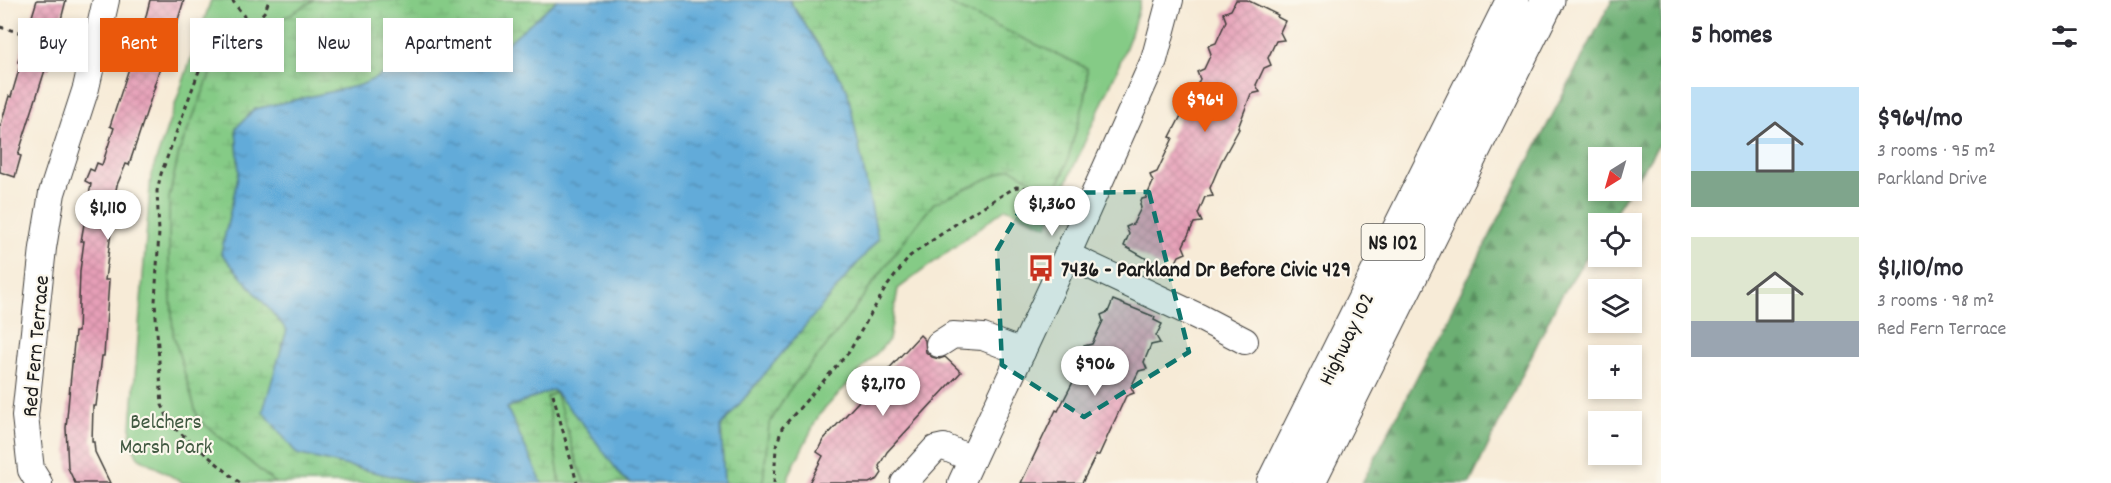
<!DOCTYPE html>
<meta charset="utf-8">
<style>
body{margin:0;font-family:Dekko,sans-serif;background:#f7f7f7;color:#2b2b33;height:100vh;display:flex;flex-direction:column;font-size:22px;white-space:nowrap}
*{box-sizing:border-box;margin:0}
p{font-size:20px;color:#7c7c81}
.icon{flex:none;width:33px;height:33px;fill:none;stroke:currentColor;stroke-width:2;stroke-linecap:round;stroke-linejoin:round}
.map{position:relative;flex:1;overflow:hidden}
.drawer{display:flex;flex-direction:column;background:#fff;width:450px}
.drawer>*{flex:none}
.hud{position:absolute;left:18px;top:18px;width:570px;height:54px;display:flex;gap:12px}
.needle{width:39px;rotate:217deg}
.buttons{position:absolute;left:1588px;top:147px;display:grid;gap:12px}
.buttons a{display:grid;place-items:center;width:54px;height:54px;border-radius:0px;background:#fff;box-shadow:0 3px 9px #0003;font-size:30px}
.price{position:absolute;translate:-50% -51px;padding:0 14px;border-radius:21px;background:#fff;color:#222;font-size:20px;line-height:39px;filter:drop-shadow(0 2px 3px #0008)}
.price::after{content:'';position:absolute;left:50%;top:36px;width:18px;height:14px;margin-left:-9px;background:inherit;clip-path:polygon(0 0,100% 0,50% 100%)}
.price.selected{background:#ea580c;color:#fff}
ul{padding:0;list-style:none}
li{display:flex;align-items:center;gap:18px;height:150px;padding:0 30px}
li span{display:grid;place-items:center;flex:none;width:168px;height:120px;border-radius:0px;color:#555}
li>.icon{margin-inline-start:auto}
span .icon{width:72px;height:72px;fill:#fffc;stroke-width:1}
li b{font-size:26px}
h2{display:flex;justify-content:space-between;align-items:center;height:72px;padding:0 30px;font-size:26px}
.tag{padding:0 21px;border-radius:0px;background:#fff;box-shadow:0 3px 9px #0003;font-size:21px;line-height:54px}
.tag.selected{background:#ea580c;color:#fff}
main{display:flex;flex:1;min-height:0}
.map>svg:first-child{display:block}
.forest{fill:url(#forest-firs);stroke:#446648;stroke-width:1.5}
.wetland{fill:url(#wetland-marsh);stroke:#507451;stroke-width:1.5}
.park{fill:#85cb86;stroke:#507451;stroke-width:1.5}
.water{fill:url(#water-ripples);stroke:#3f647a;stroke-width:1.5}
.building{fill:url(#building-cross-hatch)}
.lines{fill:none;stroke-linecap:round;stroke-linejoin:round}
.minor-casing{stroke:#3d3b38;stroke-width:28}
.highway-casing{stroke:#3d3b38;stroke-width:35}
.path{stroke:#3d3b38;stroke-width:3;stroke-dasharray:4.5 4.5;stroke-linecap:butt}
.minor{stroke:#fff;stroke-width:26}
.highway{stroke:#fff;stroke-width:33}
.marked{fill:#0f766e;fill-opacity:0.2;stroke:#0f766e;stroke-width:4.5;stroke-dasharray:12 8;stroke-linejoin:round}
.labels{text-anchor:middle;stroke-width:4.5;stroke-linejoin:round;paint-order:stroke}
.shield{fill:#fbf7ec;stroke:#5f5e5a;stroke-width:1.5}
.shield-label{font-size:21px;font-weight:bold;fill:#1c1c1c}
.poi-label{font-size:22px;font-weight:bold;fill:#1c1c1c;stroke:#fbf7ec;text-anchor:start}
.street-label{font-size:22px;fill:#1c1c1c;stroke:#fbf7ec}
.park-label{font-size:22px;fill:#415941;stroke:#fbf7ec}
</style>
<main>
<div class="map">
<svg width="1661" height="483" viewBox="0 0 1661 483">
<defs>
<pattern id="forest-firs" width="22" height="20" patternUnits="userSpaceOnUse" patternTransform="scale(1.5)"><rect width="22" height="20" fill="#6caf73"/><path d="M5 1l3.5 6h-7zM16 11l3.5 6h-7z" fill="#588e5e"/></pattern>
<pattern id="wetland-marsh" width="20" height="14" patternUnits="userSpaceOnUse" patternTransform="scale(1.5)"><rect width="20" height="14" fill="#85cb86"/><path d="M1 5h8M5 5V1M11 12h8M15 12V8" fill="none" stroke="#72ae73"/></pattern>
<pattern id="water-ripples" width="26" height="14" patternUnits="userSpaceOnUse" patternTransform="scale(1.5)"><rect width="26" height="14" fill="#62abd9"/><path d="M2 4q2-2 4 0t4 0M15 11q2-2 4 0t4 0" fill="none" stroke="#508aaf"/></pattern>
<pattern id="building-cross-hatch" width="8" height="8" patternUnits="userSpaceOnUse" patternTransform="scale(1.5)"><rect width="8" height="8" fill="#e69fb7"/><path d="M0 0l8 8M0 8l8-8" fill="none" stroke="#c5889d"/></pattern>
</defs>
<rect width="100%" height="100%" fill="#fbf7ec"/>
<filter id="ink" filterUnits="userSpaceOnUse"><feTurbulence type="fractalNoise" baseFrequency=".0167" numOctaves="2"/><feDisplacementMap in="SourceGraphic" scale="12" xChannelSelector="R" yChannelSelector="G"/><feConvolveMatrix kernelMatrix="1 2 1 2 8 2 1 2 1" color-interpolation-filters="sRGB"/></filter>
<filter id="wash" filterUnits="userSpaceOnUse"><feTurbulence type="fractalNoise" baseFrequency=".008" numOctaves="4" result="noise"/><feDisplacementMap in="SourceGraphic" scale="24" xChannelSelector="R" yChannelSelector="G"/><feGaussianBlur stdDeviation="1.35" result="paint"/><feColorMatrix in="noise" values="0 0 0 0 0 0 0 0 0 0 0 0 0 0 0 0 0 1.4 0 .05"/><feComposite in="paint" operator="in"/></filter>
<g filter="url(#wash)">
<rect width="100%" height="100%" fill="#f7ebd7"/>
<path class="forest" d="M1612,0H1661V141L1632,186V158H1599V190L1629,191L1608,223L1599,224V238L1558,301L1470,483H1362Z"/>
<g class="wetland">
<path d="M314,0H557L504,46L418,58L361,85L255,109L236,128L239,172L221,253L287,330L263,411L297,454L421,483H275L198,419L173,334L169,261V198L179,152L217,57Z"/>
<path d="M789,0H945L949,4L1087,68C1088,111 1072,156 1053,194L934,203L907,237L836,334L788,392L769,425L763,483H724L721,426L878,239L847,89Z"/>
<path d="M553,390L584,425L622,477L631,483H585C571,454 568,421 554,393L547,397L560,483H542L507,408Z"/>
</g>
<g class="park">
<path d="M211,0H314L217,57L179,152L169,198V261L173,334L198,419L275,483H183L138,457L130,440L151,175Z"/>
<path d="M945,0H1141L1130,37L1117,70L1047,226L1006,208L898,289L889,340L819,415L789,475L788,483H763L769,425L788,392L836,334L907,237L934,203L1011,168L1053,194L1064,173L1085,99L1087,87V68L949,4Z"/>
<path d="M555,393C568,422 571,454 585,483H560L547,397Z"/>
</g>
<path class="water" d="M557,0H789L847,89L878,239L721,426L724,483H631L622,477L584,425L553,390L507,408L542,483H421L297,454L263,411L287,330L221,253L239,172L236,128L255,109L361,85L418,58L504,46Z"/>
<g id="blocks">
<g class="building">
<path d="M37,0H66L48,71L45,70L18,155L21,156L15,177L0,172V128L9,96L11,97L21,63L18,62Z"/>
<path d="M150,0H184L177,23L168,20L157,56L163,58L154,86H155L129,165L126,164L117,185L109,223L112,224L105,280H109L104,356H102L96,406H93L92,442H94L95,452L110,483H75L68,468L66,428L75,332H78L80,271L84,241H81L91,184L85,181L90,169L94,171L97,163L102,165L114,128L110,126L139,38L137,37L141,23L144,24Z"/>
<path d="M1236,0H1247L1278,15L1277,17L1285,21L1280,32L1284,40L1276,41L1268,58L1271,65L1264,68L1256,85L1260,92L1251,94L1238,128L1239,129L1221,162L1210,188L1213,196L1205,197L1198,214L1202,222L1194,223L1183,246L1186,253L1179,256L1173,268L1165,264L1163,268L1124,246L1129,234L1126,227L1133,224L1141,208L1140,204L1142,199L1146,198L1153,182L1150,175L1157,172L1173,138L1170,137L1200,79L1197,72L1204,69L1211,54L1208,46L1216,43L1226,21L1223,13L1231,10Z"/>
<path d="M1113,300L1155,317L1154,320L1162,324L1156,336L1160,343L1151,345L1144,362L1147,369L1139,371L1131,387L1134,393L1126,396L1099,455H1096L1082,483H1021L1056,410L1058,411L1075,378L1071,370L1080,368L1087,353L1084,346L1092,344L1103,321L1101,315L1108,312Z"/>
<path d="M920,335L925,340L926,352L932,357L939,359L945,357L961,372L887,452L879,466L882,473L878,479L869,483H809L823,456L817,452L823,440Z"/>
</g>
</g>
</g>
<g filter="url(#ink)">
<use href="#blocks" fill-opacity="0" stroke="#3d3b38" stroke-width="1.5"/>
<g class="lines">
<defs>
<g id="minor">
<path d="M1067,255L1199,317L1245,341"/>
<path d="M939,344L953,335L983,337L1022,352"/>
<path d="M39,483L31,470L25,416L43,248L52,193L86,88L106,0"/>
<path d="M904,483L935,449L944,447L972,459"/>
<path d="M961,483L1067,255L1154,60L1170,0"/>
</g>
<g id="highway">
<path d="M1273,483L1513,0"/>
<path d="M1308,483L1548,0"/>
</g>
</defs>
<use href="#minor" class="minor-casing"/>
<use href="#highway" class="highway-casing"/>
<g class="path">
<path d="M232,0L246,19L255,23"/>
<path d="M0,27L73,47"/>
<path d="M553,394L577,483"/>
<path d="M240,483L171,425L162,405L155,302L159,232L157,191L161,174L200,68L214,49L255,23L265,11L269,0"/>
<path d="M774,483L776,447L782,428L849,352L885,289L910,256L967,216L1016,187L1029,188L1061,201"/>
</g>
<use href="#minor" class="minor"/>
<use href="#highway" class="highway"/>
</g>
</g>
<path class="marked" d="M1149,192L1189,352L1084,417L1002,365L997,250L1030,193Z"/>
<defs>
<symbol id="bus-bare" viewBox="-9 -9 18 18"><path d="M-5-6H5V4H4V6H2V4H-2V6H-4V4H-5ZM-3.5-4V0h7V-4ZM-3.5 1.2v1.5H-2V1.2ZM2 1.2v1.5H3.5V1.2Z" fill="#c8321e" stroke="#fbf7ec" stroke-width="2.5" paint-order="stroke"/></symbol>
</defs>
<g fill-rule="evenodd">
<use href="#bus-bare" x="1022" y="249" width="38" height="38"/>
</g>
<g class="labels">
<rect class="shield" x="1361.5" y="224" width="63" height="36" rx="4.5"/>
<g class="shield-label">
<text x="1393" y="249">NS 102</text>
</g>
<g class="poi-label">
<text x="1061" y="276">7436 - Parkland Dr Before Civic 429</text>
</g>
<g class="street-label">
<text transform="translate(1345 338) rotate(-64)" y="8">Highway 102</text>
<text transform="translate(34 346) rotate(-85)" y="8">Red Fern Terrace</text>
</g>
<g class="park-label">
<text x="166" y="428">Belchers<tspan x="166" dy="25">Marsh Park</tspan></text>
</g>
</g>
</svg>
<div class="buttons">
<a><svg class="needle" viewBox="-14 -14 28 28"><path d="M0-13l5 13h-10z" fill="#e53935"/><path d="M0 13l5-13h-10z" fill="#7c7c81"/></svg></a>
<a><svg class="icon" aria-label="locate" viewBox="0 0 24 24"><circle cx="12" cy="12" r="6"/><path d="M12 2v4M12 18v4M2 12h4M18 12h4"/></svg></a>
<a><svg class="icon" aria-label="layers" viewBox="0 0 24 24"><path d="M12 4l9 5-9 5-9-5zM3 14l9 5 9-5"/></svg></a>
<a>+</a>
<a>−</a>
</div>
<b class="price selected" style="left:1205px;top:133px">$964</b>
<b class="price" style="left:1052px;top:237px">$1,360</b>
<b class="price" style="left:108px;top:241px">$1,110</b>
<b class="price" style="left:1095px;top:397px">$906</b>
<b class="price" style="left:883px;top:417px">$2,170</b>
<div class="hud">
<a class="tag">Buy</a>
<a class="tag selected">Rent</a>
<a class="tag">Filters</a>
<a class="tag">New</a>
<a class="tag">Apartment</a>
</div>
</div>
<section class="drawer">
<h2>5 homes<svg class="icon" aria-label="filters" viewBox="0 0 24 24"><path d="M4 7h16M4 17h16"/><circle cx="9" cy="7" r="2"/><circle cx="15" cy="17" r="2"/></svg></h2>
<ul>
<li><span style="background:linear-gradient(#bfe0f5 70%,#7fa58c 0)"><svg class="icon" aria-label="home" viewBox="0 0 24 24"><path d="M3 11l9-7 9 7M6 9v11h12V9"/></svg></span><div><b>$964/mo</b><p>3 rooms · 95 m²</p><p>Parkland Drive</p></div></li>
<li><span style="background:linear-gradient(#dfe7d0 70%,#9aa5b1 0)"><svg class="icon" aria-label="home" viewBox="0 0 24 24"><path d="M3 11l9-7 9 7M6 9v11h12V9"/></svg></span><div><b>$1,110/mo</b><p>3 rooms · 98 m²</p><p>Red Fern Terrace</p></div></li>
</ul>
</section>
</main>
